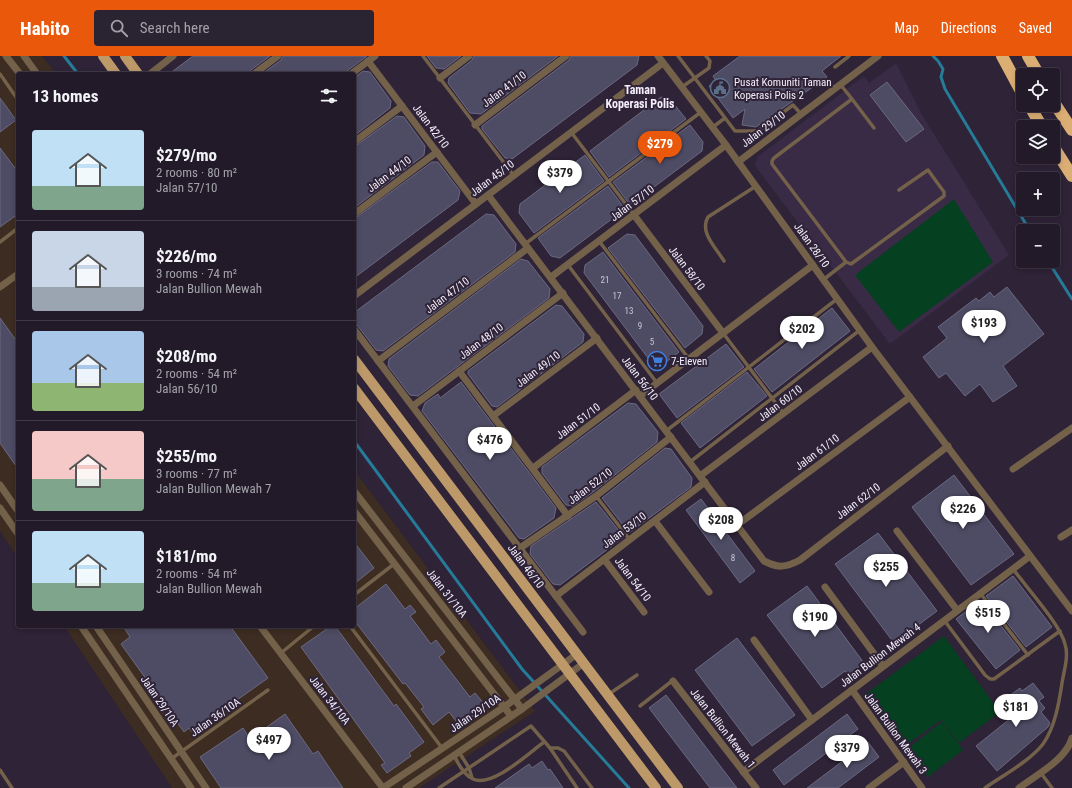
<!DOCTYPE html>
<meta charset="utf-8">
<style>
body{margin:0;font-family:"Roboto Condensed",sans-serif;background:#2a2331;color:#f1f3f6;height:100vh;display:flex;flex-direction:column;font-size:15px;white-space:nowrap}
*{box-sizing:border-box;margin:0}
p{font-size:13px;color:#a2a1a8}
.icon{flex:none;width:22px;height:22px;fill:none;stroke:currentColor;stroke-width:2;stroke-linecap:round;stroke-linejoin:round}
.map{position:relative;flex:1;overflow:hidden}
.drawer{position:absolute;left:16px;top:16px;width:340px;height:556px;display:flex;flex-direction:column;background:#221a29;border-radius:4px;box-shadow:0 2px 6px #0003,0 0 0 1px #3f3846}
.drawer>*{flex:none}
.controls{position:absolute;left:1016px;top:12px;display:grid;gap:8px}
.controls a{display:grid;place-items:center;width:44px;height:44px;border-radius:4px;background:#221a29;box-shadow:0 2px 6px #0003,0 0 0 1px #3f3846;font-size:20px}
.price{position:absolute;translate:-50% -34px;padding:0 9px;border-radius:14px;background:#fff;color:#222;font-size:13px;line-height:26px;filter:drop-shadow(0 1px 2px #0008)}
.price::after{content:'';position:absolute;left:50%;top:24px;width:12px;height:9px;margin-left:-6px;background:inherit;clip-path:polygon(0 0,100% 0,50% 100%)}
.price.active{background:#ea580c;color:#fff}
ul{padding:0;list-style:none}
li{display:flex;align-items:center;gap:12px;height:100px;padding:0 16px}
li+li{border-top:1px solid #3f3846}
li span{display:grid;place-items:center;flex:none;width:112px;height:80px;border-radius:4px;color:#555}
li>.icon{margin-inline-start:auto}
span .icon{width:48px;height:48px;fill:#fffc;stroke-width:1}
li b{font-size:17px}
h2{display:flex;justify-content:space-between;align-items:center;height:48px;padding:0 16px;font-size:17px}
header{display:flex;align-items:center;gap:24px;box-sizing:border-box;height:56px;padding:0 20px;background:#ea580c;color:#fff}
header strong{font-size:19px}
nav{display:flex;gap:22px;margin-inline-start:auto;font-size:14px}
.search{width:280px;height:36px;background:#2a2331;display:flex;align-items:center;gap:10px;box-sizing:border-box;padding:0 14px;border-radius:4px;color:#a2a1a8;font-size:15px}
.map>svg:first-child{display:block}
.built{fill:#392a45}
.industrial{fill:#3c2c22}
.green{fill:#054020}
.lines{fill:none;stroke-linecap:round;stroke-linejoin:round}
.stream{stroke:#267b99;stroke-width:3}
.building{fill:#4e4c64;stroke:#6b6982}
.service{stroke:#73614a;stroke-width:3.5}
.minor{stroke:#73614a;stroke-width:7}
.primary{stroke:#bd9969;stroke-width:10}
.motorway{stroke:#dbae74;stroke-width:12}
.labels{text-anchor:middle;stroke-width:4;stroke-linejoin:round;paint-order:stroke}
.number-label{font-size:9px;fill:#cbc6d6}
.poi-label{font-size:11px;fill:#f5eefc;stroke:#2e2337;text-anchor:start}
.street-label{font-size:11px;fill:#f5eefc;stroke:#2e2337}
.neighbourhood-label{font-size:12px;font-weight:bold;fill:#f5eefc;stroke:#2e2337}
</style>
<header>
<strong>Habito</strong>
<div class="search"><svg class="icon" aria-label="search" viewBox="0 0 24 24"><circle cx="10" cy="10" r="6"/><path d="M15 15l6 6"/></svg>Search here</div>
<nav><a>Map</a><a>Directions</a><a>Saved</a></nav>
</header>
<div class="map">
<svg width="1072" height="732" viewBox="0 0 1072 732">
<rect width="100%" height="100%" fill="#2e2337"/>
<path class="built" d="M896,7L921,57L1009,199L890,288L755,110L757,101L864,20L869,27Z"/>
<g class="industrial">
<path d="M0,0H42L56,18H18V502L0,475Z"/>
<path d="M354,414L535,655L419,732H172L64,570H354Z"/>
</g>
<g class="green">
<path d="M954,143L993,206L899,276L855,219Z"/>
<path d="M944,580L1000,656L959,687L941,664L905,690L866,638Z"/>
<path d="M942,666L963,694L928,721L907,693Z"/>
</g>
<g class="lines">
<g class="stream">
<path d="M64,0L78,18"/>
<path d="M933,0L938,5L943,13L941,21L945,33L1030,175"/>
<path d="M1048,205L1072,243"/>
<path d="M354,385L522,613L629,732"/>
</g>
</g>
<g class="building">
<path d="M193,0H270L251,14L249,18H169Z"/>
<path d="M283,0H367L343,18H262L281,4Z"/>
<path d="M427,0H461L444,13L436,12Z"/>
<path d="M474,0H558L481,58L470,57L448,27L449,22L472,4Z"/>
<path d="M571,0H639L637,9L512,103L505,102L482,73V70L569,4Z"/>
<path d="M740,0H841L822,15L827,21L756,71L742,69L745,53L733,62L709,30L716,25L713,20Z"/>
<path d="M363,15L370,16L391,45L390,52L354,80V22Z"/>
<path d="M887,26L924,73L906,86L870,39Z"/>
<path d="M661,41L670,43L686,63L609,121L590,95Z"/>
<path d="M0,42L16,64L0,76Z"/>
<path d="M397,60L404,61L425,90L424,99L354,152V91Z"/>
<path d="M690,69L703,86L702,95L630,149L613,126Z"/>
<path d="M0,92L18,116V158L0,171Z"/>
<path d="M585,99L604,125L534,177L519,157L520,148Z"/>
<path d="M432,106H438L460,135L458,144L354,222V163Z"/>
<path d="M608,130L625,153L560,202L551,200L538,182Z"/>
<path d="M486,158L494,159L516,188L515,196L383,295L376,294L354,265L355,256Z"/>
<path d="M627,178L635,179L703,270L702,278L685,292L608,192Z"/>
<path d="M603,196L679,296L661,310H654L584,217L585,209Z"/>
<path d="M521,203L528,205L550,233L549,242L418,340L410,339L388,310L389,303Z"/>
<path d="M1007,231L1044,278L1003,310L1017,330L993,346L980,328L965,340L946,317L939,322L923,301L947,282L938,271L976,242L979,245L990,236L994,241Z"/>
<path d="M556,249L562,250L584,278L583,286L497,351L492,350L468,318V315Z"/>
<path d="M832,252L850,275L772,336L754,313Z"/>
<path d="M0,262L18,287V413L0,387Z"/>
<path d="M726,288L744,311L677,362L659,338Z"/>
<path d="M747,316L767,340L700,392L681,367Z"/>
<path d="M461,326L556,452L554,462L524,483L519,482L422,355L425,347L438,338L440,342Z"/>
<path d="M628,347L636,348L658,376L657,386L593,436L573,450L566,449L542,417V411Z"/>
<path d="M665,392L671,393L692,422L691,431L629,477L602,442Z"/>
<path d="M954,419L1014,498L971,529L912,451Z"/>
<path d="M701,443L755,515L740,527L686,454Z"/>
<path d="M596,446L624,481L560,529L553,528L530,498L531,490Z"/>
<path d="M878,477L937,555L894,587L835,508Z"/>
<path d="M354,486L374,512L354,528Z"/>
<path d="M1013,520L1052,571L1026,591L986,540Z"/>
<path d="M386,528L405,553L410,549L416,556L410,560L431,588L436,584L445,596L439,601L470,641L475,637L486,650L460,670L449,656L433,669L421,653L424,651L405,627L403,628L354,564V553Z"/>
<path d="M807,530L864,607L848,619L845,615L822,632L767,559Z"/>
<path d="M981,544L1020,594L996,613L956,563Z"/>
<path d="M123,570H230L268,622L192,676L189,672L184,676L121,588L130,581Z"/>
<path d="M331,570H335L394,650L396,648L424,686L409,697L411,700L387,717L381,709L385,707L301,591Z"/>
<path d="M737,582L795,659L752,690L695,614Z"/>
<path d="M1033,627L1044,641L1039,645L1045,652L1041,656L1050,667L1048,671L997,715L976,690L1016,658L1005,643L1020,632L1022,635Z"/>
<path d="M666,639L737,732H710L649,652Z"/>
<path d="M285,658L313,698L318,695L343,732H221L200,701L243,672L250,683Z"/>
<path d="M847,658L858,673L784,729L773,714Z"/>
<path d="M868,686L879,701L838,732H807Z"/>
<path d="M542,705L548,714L550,713L563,732H495L529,708L532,712Z"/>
</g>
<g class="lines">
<g class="service">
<path d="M423,0L514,120"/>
<path d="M678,0L735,75H758L793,49L801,58"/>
<path d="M835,11L849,0"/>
<path d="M0,18L18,44"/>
<path d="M682,31L709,12L710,5L706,0"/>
<path d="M852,43L874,72"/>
<path d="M713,71L725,62"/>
<path d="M571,76L634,159"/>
<path d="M599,185L689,303"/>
<path d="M0,186L18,172"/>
<path d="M525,188L701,56"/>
<path d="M724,205C716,192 699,176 708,161L756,130"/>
<path d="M846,206L851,208L944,140V136L928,114L899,134"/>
<path d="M568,209L657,327"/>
<path d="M823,224L846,206L772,108V105L774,102L852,43L840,28"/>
<path d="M723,277L784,358"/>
<path d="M666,375L837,243"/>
<path d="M690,406L860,274"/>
<path d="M596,440L630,484"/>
<path d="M980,537L1028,599"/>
<path d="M354,539L394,508"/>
<path d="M944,564L985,619L990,623H994L1060,575"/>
<path d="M350,570L442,692"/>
<path d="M281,597L314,570"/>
<path d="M609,638L637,619"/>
<path d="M640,650L672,625"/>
<path d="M550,692H558L564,695L592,732"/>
<path d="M459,696L469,712L472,722"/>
<path d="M454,699C458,708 464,719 473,723C492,732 529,697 544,686"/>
<path d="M171,703L268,634"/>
<path d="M0,714L12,732"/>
<path d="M1041,717L1052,732"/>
<path d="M439,732L531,670L550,692L577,732"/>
<path d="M985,732C1002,720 1030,705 1043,688C1055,671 1059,647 1062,627C1064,614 1069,600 1065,588C1060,568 1026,531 1013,513"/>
</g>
<g class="minor">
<path d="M6,0L20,18"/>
<path d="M24,0L37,18"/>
<path d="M658,0L726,89L872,291L1072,555"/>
<path d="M368,5L476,148"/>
<path d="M150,18L173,0"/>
<path d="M254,18L278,0"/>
<path d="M351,18L375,0"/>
<path d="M440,22L469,0"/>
<path d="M475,69L566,0"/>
<path d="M354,86L402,50"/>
<path d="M738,106L878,0"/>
<path d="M488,139L764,505C778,512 785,512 800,504L948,390"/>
<path d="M354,158L437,96"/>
<path d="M634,159L723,277"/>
<path d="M551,221L726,89"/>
<path d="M0,231L18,218"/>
<path d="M354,240L663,7"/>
<path d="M354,273L583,576"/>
<path d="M378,305L528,192"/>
<path d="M459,315L568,460"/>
<path d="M640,340L813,209"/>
<path d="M413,350L563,237"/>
<path d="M493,360L597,282"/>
<path d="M533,412L636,334"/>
<path d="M1013,413L1072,372"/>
<path d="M700,420L872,291"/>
<path d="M0,429L18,455"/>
<path d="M354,435L522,653"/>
<path d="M0,452L18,478"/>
<path d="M354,455L511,660"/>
<path d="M655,465L709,536"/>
<path d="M737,469L910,341"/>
<path d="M897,475L957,554"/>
<path d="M1061,481L1072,474"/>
<path d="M520,492L596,440L671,381"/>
<path d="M604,503L644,556"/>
<path d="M825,531L883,610"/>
<path d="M556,540L705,426"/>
<path d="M81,570L191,732"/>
<path d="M96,570L206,732"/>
<path d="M260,570L383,732"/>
<path d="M754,584L812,664"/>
<path d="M673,625L756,732"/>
<path d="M852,634L922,732"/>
<path d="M743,716L1030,500"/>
<path d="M383,732L504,651L577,598"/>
<path d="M406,732L522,653L584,607"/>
<path d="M869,732L904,706"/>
<path d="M1019,732C1036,719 1066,704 1072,682"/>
</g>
<g class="primary">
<path d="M103,0L116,18"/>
<path d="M125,0L138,18"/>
<path d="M354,303L678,732"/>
<path d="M354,332L656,732"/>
</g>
<g class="motorway">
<path d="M1002,0L1023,39"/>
<path d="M1028,0L1039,19"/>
<path d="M1053,45L1072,74"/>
<path d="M1029,49L1042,71"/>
<path d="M1053,90L1072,120"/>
</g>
</g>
<defs>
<symbol id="civic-ring" viewBox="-11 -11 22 22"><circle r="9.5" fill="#2e2337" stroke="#5c6f8a" stroke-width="1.5"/><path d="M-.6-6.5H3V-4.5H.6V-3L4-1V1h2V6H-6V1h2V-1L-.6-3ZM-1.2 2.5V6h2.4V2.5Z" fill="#5c6f8a"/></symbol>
<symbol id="supermarket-ring" viewBox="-11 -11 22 22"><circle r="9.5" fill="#2e2337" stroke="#3f7fe0" stroke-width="1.5"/><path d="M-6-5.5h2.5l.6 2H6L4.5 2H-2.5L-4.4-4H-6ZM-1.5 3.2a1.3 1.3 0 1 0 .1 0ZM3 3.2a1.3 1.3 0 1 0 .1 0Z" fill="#3f7fe0"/></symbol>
</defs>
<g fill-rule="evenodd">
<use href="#civic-ring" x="709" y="21" width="22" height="22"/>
<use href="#supermarket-ring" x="646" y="294" width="22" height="22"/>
</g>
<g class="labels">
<g class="number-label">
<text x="605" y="227">21</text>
<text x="617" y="243">17</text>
<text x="629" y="258">13</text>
<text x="640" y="273">9</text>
<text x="652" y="289">5</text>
<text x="733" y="505">8</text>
</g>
<g class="poi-label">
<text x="734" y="30">Pusat Komuniti Taman<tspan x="734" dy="13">Koperasi Polis 2</tspan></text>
<text x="671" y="309">7-Eleven</text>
</g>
<g class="street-label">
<text transform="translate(504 33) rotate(-37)" y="4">Jalan 41/10</text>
<text transform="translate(431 70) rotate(53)" y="4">Jalan 42/10</text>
<text transform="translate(763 73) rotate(-37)" y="4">Jalan 29/10</text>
<text transform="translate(389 118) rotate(-37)" y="4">Jalan 44/10</text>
<text transform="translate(492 122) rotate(-37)" y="4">Jalan 45/10</text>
<text transform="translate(632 147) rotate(-37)" y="4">Jalan 57/10</text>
<text transform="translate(812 189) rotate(54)" y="4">Jalan 28/10</text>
<text transform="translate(687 212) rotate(53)" y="4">Jalan 58/10</text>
<text transform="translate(447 239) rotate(-37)" y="4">Jalan 47/10</text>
<text transform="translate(481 285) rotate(-37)" y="4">Jalan 48/10</text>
<text transform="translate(538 313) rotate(-37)" y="4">Jalan 49/10</text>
<text transform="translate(640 322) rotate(53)" y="4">Jalan 56/10</text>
<text transform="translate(780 347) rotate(-37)" y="4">Jalan 60/10</text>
<text transform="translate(578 365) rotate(-37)" y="4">Jalan 51/10</text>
<text transform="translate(817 396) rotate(-37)" y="4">Jalan 61/10</text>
<text transform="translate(590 430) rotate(-37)" y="4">Jalan 52/10</text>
<text transform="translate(858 445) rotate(-37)" y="4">Jalan 62/10</text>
<text transform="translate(624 474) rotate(-37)" y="4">Jalan 53/10</text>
<text transform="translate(526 510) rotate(53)" y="4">Jalan 46/10</text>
<text transform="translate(633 523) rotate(53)" y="4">Jalan 54/10</text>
<text transform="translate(447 537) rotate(52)" y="4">Jalan 31/10A</text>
<text transform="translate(880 599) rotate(-37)" y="4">Jalan Bullion Mewah 4</text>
<text transform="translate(330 644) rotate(52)" y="4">Jalan 34/10A</text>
<text transform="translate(160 645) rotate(56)" y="4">Jalan 29/10A</text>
<text transform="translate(475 657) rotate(-34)" y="4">Jalan 29/10A</text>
<text transform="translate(215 661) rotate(-35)" y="4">Jalan 36/10A</text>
<text transform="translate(723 672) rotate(52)" y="4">Jalan Bullion Mewah 1</text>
<text transform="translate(896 677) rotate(54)" y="4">Jalan Bullion Mewah 3</text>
</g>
<g class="neighbourhood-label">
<text x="640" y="38">Taman<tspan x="640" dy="14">Koperasi Polis</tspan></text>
</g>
</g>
</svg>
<div class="controls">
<a><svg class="icon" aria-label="locate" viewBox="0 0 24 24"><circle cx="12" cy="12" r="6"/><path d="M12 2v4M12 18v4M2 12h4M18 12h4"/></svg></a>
<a><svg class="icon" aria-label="layers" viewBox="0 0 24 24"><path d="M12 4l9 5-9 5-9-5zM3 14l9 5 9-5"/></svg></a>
<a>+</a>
<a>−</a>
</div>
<b class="price active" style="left:660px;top:109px">$279</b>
<b class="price" style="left:560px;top:138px">$379</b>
<b class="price" style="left:984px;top:288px">$193</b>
<b class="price" style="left:802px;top:294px">$202</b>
<b class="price" style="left:490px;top:405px">$476</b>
<b class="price" style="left:963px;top:474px">$226</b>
<b class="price" style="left:721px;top:485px">$208</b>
<b class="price" style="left:886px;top:532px">$255</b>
<b class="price" style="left:988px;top:578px">$515</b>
<b class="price" style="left:815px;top:582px">$190</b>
<b class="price" style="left:1016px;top:672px">$181</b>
<b class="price" style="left:269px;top:705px">$497</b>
<b class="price" style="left:847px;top:713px">$379</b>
<section class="drawer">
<h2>13 homes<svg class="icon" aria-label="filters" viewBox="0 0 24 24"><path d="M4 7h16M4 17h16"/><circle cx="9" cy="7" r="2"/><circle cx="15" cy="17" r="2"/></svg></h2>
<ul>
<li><span style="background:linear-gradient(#bfe0f5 70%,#7fa58c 0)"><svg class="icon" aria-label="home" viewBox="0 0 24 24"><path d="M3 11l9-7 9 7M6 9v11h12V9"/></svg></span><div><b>$279/mo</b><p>2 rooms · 80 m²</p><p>Jalan 57/10</p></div></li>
<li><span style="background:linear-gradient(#c9d6e8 70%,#9aa5b1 0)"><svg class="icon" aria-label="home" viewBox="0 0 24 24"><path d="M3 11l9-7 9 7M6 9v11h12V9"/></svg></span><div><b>$226/mo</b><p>3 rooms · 74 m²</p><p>Jalan Bullion Mewah</p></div></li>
<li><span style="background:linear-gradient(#a9c7e8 65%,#8fb573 0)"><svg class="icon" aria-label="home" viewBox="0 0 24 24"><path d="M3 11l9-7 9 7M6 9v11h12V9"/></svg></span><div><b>$208/mo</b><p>2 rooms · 54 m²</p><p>Jalan 56/10</p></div></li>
<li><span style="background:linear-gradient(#f6c9c9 60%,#7fa58c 0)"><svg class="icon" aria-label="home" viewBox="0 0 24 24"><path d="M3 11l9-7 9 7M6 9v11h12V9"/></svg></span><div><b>$255/mo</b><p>3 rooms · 77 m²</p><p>Jalan Bullion Mewah 7</p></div></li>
<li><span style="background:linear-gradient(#bfe0f5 65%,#7fa58c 0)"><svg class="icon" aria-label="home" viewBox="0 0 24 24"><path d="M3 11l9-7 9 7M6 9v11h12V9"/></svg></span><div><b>$181/mo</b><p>2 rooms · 54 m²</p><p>Jalan Bullion Mewah</p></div></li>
</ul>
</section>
</div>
